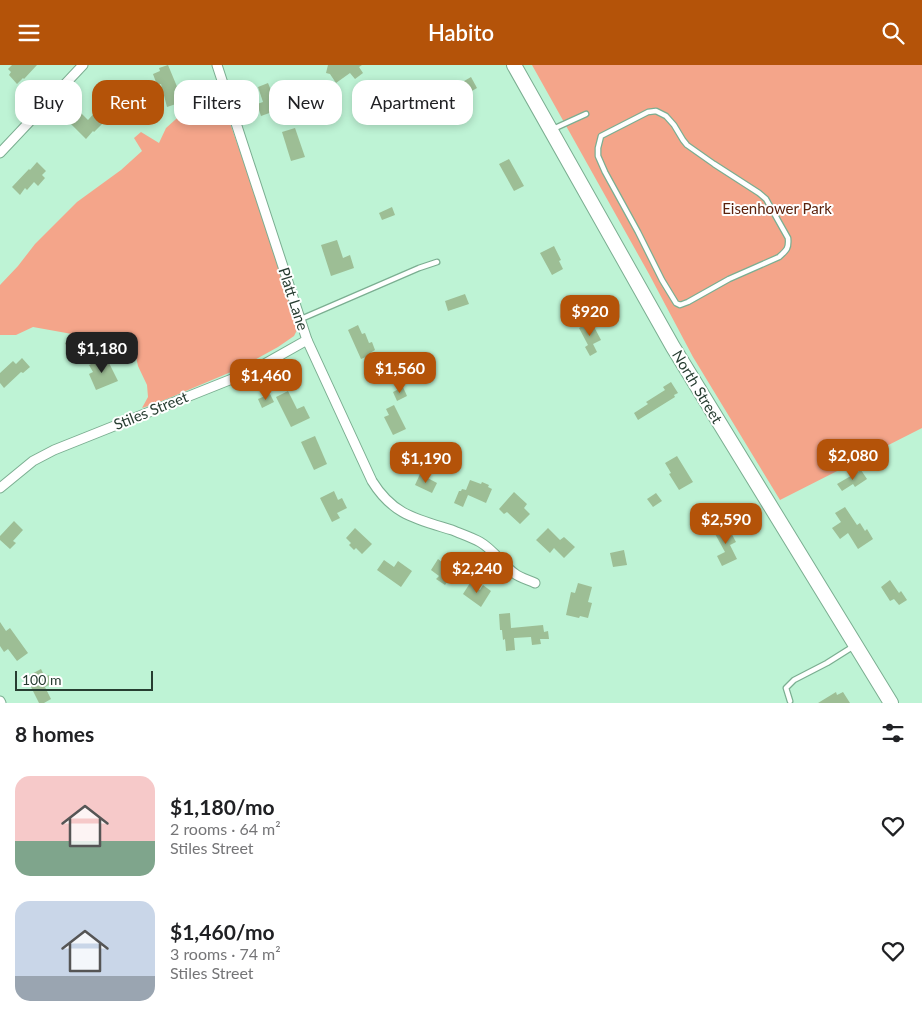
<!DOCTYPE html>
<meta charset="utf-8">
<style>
body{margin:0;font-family:Lato,sans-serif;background:#f2f2f2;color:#202124;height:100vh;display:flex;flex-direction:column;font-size:19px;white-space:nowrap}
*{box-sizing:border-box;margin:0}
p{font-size:16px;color:#757577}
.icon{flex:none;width:28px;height:28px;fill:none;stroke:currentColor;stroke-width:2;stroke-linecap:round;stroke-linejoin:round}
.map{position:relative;height:638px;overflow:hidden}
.sheet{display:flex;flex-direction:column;background:#fff;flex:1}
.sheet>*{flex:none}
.hud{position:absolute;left:15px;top:15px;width:500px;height:45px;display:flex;gap:10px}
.scale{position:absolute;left:15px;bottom:12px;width:138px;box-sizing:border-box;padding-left:5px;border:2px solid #273d31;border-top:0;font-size:14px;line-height:18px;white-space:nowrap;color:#273d31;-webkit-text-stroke:4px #fff;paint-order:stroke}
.price{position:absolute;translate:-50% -42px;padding:0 11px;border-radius:10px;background:#b45309;color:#fff;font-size:16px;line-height:32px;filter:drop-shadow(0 1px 2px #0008)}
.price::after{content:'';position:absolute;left:50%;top:30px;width:15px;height:11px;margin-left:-8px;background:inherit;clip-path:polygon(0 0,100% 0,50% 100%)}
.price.selected{background:#222;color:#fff}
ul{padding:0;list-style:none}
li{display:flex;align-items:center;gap:15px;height:125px;padding:0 15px}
li span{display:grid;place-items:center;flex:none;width:140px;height:100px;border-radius:15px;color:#555}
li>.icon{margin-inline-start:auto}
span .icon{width:60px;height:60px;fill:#fffc;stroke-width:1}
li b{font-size:21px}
h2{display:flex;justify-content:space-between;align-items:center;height:60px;padding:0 15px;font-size:21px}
.tag{padding:0 18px;border-radius:15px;background:#fff;box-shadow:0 2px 8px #0003;font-size:18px;line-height:45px}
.tag.selected{background:#b45309;color:#fff}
header{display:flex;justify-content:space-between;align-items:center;height:65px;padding:0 15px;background:#b45309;color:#fff;font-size:22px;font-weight:600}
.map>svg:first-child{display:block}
.green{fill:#f4a58a}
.building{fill:#9dbe95}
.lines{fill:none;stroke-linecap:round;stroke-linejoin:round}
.service-casing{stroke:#7bae91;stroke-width:7}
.minor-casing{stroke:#7bae91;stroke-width:11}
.secondary-casing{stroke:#7bae91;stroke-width:16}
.service{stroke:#fff;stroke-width:4.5}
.minor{stroke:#fff;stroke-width:9}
.secondary{stroke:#fff;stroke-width:14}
.labels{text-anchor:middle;stroke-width:4;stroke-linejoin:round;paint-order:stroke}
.park-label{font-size:15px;fill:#5c220c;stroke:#fff}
.street-label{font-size:15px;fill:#273d31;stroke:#fff}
</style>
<header><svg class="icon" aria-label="menu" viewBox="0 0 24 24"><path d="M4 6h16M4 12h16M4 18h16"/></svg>Habito<svg class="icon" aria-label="search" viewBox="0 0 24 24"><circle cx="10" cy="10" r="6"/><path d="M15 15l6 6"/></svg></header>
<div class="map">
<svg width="922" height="638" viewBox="0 0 922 638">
<rect width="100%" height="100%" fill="#bef3d5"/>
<g class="green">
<path d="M532,0H922V363L780,435L693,292L649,209Z"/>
<path d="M218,24L299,255L297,265L294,271L278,282L238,304L155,339L142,343L148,332L147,320L138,301L136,292L130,286L115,285L93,280L72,269L33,262L16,270H0V220L18,201L35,179L77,137L121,105L142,86L134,73L141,67L159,78L166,63L185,46L198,39Z"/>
</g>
<g class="building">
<path d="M12,0H37L24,14L23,13L17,19L9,10L11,7L8,4Z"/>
<path d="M168,0L178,24L174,26L179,38L167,42L161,19L157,20L153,9L160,6L159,3Z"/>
<path d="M328,0H362L359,2L363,8L355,14L350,8L336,18L330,9L326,8Z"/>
<path d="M471,12L477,23L465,30L459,19Z"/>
<path d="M268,18L274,33L270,34L275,46L261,51L257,39L263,37L258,22Z"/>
<path d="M97,45L107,54L94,67L93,66L86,74L71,59L81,48L88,55Z"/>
<path d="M295,63L305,92L291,96L282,67Z"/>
<path d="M509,94L524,121L514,126L499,99Z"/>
<path d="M37,97L46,106L42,110L45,113L38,121L34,117L27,125L25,123L20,130L12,122L29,104L30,105Z"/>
<path d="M392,142L395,150L382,155L379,148Z"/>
<path d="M337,175L343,193L350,190L354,203L331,211L321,180Z"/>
<path d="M554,181L561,195L559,196L563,204L552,210L540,188Z"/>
<path d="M465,229L469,239L448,246L445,236Z"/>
<path d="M591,256L601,275L593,279L597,287L590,291L585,282L588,280L579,263Z"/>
<path d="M358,260L362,269L365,268L369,278L372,277L375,285L370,288L371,290L361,294L348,265Z"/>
<path d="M72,275L76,285L70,288L65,278Z"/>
<path d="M106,292L118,316L96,325L89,309L93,307L89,300Z"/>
<path d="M22,293L30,302L23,308L21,307L4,323L0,318V308L13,296L16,299Z"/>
<path d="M671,317L678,328L674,330L675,332L638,355L634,348L648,339L646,337L665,325L663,322Z"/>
<path d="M403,322L407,331L397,336L393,327Z"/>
<path d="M288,326L297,344L304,341L310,353L291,362L276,332Z"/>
<path d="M270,329L274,337L262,343L258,334Z"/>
<path d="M394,340L406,364L393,370L384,352L389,350L386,344Z"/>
<path d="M315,371L327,399L314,405L301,377Z"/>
<path d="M677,391L693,417L679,425L669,409L671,408L665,398Z"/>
<path d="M861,405L867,414L855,422L853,419L842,426L837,419Z"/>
<path d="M420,409L437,418L432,428L415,420Z"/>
<path d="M470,415L481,419L482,417L489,420L488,422L492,424L486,438L468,430L463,442L454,438L459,426H461L462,424L466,425Z"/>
<path d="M334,426L338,435L342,433L347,443L337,448L340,453L332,457L320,433Z"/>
<path d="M514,427L527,439L524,443L530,449L520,459L507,447L504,449L499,444Z"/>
<path d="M656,428L662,436L653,442L647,434Z"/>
<path d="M845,442L857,460L860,458L865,466L867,464L873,474L858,484L848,468L840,474L832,463L841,457L835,448Z"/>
<path d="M14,456L23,465L13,476L16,478L10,484L0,475V471Z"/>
<path d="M727,460L736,477L730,480L737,494L722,501L717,491L725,487L714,467Z"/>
<path d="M355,463L372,479L362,489L356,483L354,485L349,480L351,478L346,473Z"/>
<path d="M548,463L560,475L564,472L575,482L564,493L554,483L550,488L536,475Z"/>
<path d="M624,485L627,500L613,502L610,488Z"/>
<path d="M438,494L450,503L453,500L459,505L454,511L452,510L445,520L436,514L439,511L431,505Z"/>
<path d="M384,495L394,502L398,496L412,506L401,522L377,505Z"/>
<path d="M890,515L899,528L901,526L907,535L899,540L894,534L890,536L881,522Z"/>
<path d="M470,518L480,525L483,520L491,526L481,542L463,529Z"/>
<path d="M578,518L592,522L588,537L592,538L588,553L580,551L579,553L566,550L571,527L575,528Z"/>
<path d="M510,548L511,563L543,560L544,567L548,566L549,574H540L541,579L532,580L531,572L514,573L515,585L506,586L505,574L503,575L502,565H500L499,549Z"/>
<path d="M0,557L6,566L10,563L28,588L17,596L8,584L4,587L0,581Z"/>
<path d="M41,604L45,612L49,610L53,618L45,622L51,634L44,638H39L26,612Z"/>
<path d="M836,627L837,630L843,627L850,638H818Z"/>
</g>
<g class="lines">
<defs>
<g id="service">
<path d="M656,46L666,51L674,60L683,75L687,80L714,99L759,128L766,134L788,173C789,183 787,185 779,192L729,214L688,237L680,240L676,238L662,215L638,167L605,107L598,91V83L601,71L648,47Z"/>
<path d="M553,64L586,49"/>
<path d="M301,254L419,203L437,197"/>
<path d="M790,636L786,623L794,615L827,598L854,581"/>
</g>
<g id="minor">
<path d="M217,0L307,275L372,416C393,450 416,454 452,465C461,469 471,472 480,477C494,485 502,499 514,508C520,513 529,515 535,518"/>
<path d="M0,88L83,0"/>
<path d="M0,423L33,396L54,385L252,306L307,275"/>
<path d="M0,636L1,638"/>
</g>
<path id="secondary" d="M514,0L673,282L891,638"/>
</defs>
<use href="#service" class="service-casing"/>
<use href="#minor" class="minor-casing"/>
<use href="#secondary" class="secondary-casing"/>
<use href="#service" class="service"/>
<use href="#minor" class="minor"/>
<use href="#secondary" class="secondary"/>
</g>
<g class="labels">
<g class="park-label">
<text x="777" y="149">Eisenhower Park</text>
</g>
<g class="street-label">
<text transform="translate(293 234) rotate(72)" y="5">Platt Lane</text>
<text transform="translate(697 322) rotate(59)" y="5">North Street</text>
<text transform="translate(151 346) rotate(-22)" y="5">Stiles Street</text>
</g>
</g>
</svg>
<div class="scale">100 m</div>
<b class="price" style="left:590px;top:272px">$920</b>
<b class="price selected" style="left:102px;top:309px">$1,180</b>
<b class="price" style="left:400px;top:329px">$1,560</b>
<b class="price" style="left:266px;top:336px">$1,460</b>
<b class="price" style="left:853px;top:416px">$2,080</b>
<b class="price" style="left:426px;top:419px">$1,190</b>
<b class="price" style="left:726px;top:480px">$2,590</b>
<b class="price" style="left:477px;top:529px">$2,240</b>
<div class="hud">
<a class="tag">Buy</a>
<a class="tag selected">Rent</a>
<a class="tag">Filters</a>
<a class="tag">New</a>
<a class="tag">Apartment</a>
</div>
</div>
<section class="sheet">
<h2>8 homes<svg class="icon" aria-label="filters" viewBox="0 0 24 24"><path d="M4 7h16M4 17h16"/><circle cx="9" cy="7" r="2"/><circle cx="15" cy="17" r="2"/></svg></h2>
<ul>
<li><span style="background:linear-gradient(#f6c9c9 65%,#7fa58c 0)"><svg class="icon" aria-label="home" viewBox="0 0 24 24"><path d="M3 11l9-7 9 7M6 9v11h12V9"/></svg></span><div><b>$1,180/mo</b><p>2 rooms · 64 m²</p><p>Stiles Street</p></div><svg class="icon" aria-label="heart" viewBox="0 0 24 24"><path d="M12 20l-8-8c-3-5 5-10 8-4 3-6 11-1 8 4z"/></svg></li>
<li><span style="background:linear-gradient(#c9d6e8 75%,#9aa5b1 0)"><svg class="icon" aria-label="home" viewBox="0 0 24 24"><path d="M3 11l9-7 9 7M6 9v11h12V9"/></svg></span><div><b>$1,460/mo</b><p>3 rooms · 74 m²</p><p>Stiles Street</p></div><svg class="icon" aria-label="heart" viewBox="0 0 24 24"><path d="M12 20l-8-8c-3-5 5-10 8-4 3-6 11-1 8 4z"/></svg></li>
</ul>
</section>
